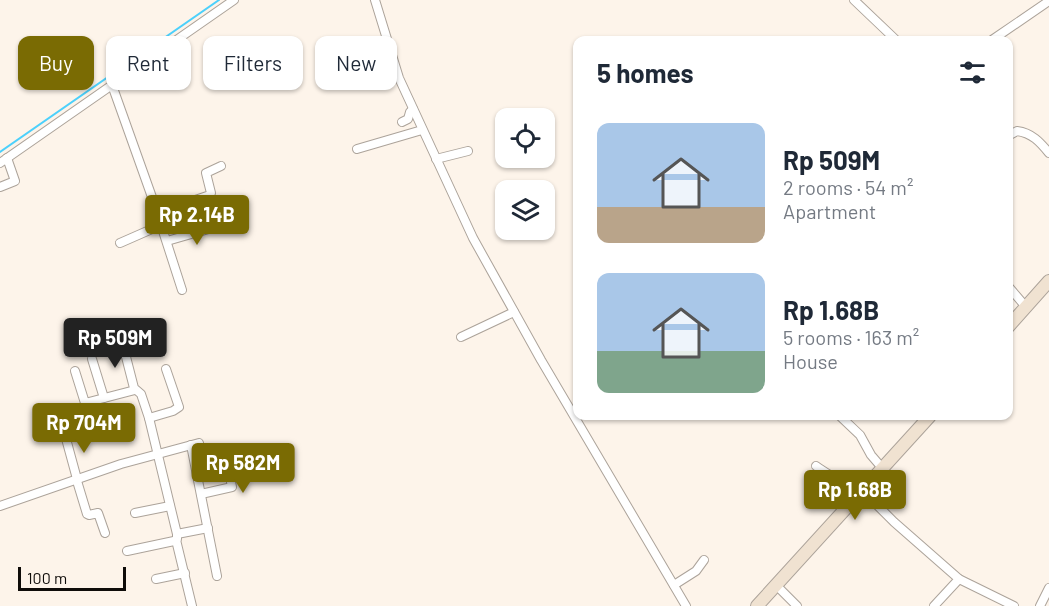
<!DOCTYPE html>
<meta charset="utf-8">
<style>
body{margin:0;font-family:Barlow,sans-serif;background:#f2f2f3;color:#1f2937;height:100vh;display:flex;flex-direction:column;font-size:22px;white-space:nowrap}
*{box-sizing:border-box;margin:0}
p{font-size:20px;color:#747a83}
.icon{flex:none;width:33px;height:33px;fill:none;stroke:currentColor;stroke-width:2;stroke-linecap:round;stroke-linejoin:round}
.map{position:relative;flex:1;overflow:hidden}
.side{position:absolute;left:573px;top:36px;width:440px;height:384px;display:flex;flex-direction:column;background:#fff;border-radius:12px;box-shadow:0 2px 4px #0004}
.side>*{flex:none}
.hud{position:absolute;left:18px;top:36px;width:465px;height:54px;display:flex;gap:12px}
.controls{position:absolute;left:495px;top:108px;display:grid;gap:12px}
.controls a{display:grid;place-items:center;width:60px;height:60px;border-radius:12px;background:#fff;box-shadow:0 2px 4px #0004;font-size:30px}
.scale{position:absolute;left:18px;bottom:15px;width:108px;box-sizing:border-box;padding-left:6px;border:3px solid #0f0c09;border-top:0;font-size:16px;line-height:21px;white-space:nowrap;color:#0f0c09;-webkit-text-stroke:4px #fdf4ea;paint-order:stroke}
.price{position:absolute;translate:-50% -51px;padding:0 14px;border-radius:6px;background:#7a6b03;color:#fff;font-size:20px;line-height:39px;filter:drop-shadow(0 2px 3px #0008)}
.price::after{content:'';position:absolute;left:50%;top:36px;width:18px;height:14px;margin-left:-9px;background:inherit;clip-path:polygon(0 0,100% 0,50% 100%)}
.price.current{background:#222;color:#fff}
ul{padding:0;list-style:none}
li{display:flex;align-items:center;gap:18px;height:150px;padding:0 24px}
li span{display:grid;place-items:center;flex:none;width:168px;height:120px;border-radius:12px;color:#555}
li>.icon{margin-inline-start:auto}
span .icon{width:72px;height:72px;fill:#fffc;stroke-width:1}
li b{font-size:26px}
h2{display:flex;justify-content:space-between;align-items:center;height:72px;padding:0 24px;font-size:26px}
.pill{padding:0 21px;border-radius:12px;background:#fff;box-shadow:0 2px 4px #0004;font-size:21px;line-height:54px}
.pill.current{background:#7a6b03;color:#fff}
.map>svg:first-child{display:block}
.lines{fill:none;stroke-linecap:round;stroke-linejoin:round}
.stream{stroke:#4cd0fb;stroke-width:2}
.minor-casing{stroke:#aca39a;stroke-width:10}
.secondary-casing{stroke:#aca39a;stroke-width:14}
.minor{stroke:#fff;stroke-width:8}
.secondary{stroke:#f0e2d1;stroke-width:12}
</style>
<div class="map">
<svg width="1049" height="606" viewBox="0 0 1049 606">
<rect width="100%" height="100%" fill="#fdf4ea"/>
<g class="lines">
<path class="stream" d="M0,152L219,0"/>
<defs>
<g id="minor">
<path d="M375,0L399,78L473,238L541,360L686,606"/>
<path d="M854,0L896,40"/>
<path d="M992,40L1049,1"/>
<path d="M112,85L153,200L182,290"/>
<path d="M402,122L408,119L410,112L413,109"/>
<path d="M1008,136L1017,131C1032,133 1040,142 1049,153"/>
<path d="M357,149L422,130"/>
<path d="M436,159L468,151"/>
<path d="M0,163L234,0"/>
<path d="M0,187L15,181L7,158"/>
<path d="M157,213L210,195L211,193L206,173L221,166"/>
<path d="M167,241L219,226"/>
<path d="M120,243L161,225"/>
<path d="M1008,286L1026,307"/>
<path d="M461,337L514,312"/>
<path d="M124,349L134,388L141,394L149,418L177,534V539L174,541L127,551"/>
<path d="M92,359L104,398"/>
<path d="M75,371L85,403L135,390"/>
<path d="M840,416L860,435L871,455L883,469"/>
<path d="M149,418L173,411L179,407L166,369"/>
<path d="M65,435L77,479"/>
<path d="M191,445L217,576"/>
<path d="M816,466C830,476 845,483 858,495"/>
<path d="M77,481L87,514L89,515L98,513L105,533"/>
<path d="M862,490L894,522L959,579L934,606"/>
<path d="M201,494L232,487L226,456"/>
<path d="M0,506L121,464L199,443"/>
<path d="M135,513L170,506"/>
<path d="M177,534L208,528"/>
<path d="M176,540L192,606"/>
<path d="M156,579L185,573"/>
<path d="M959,579L1014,606"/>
<path d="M674,585L696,571L704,560"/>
<path d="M776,585L797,606"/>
<path d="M1040,606L1049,588"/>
</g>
<g id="secondary">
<path d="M1008,327L1049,281"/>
<path d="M757,606L930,416"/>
</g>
</defs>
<use href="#minor" class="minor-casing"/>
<use href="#secondary" class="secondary-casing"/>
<use href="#minor" class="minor"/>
<use href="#secondary" class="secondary"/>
</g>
</svg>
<div class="controls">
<a><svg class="icon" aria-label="locate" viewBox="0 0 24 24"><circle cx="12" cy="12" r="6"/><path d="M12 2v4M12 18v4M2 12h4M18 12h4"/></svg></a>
<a><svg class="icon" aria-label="layers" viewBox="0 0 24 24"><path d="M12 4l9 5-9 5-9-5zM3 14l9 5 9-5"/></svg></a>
</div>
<div class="scale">100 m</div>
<b class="price" style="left:197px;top:246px">Rp 2.14B</b>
<b class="price current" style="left:115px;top:369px">Rp 509M</b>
<b class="price" style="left:84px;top:454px">Rp 704M</b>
<b class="price" style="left:243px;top:494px">Rp 582M</b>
<b class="price" style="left:855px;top:521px">Rp 1.68B</b>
<div class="hud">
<a class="pill current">Buy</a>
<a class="pill">Rent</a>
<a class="pill">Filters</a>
<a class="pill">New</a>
</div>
<section class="side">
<h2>5 homes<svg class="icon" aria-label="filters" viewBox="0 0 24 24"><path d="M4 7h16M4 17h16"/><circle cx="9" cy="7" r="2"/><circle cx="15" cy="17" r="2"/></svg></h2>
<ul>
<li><span style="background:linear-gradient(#a9c7e8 70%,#b9a48a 0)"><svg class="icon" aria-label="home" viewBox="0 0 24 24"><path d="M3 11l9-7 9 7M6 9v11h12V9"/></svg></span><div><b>Rp 509M</b><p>2 rooms · 54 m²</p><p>Apartment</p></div></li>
<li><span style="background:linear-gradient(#a9c7e8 65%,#7fa58c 0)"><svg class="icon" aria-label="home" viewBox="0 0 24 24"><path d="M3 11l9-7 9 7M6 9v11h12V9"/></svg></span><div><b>Rp 1.68B</b><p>5 rooms · 163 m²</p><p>House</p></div></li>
</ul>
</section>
</div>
